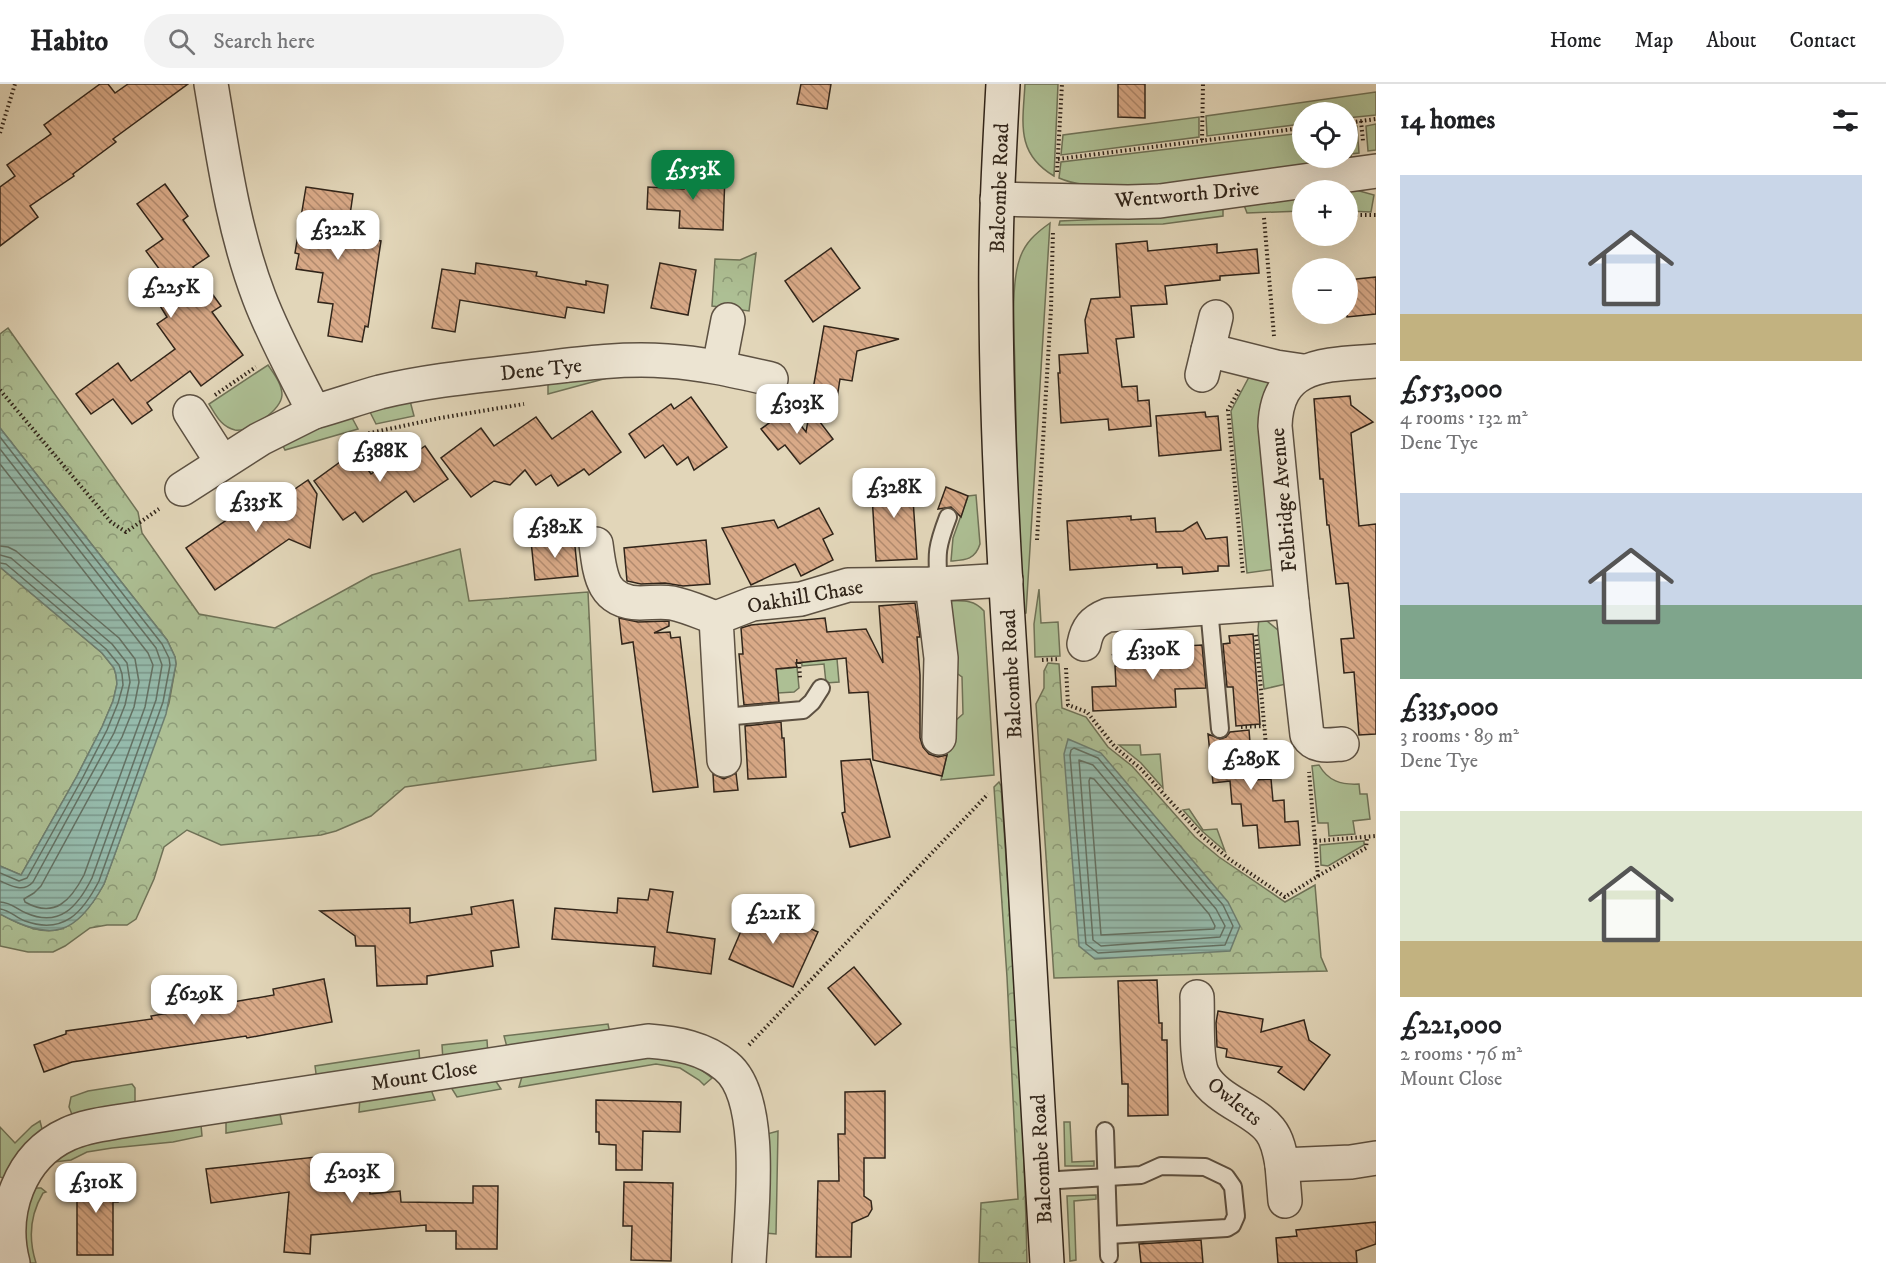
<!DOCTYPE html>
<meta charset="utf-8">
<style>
body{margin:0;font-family:"IM FELL DW Pica",serif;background:#f2f2f2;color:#202124;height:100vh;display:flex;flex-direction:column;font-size:22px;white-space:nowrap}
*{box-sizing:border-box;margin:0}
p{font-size:20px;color:#757577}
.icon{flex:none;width:33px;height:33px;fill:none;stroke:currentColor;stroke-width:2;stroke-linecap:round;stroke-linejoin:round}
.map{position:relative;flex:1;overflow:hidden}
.side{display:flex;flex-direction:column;background:#fff;width:510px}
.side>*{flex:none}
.buttons{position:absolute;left:1292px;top:18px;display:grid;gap:12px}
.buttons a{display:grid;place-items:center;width:66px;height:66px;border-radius:50%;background:#fff;box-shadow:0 6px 24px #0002;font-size:30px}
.price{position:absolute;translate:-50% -51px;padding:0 14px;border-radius:12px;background:#fff;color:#222;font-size:20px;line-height:39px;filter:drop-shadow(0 2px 3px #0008)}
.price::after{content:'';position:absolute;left:50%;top:36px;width:18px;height:14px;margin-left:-9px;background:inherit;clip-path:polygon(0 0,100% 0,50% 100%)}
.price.active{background:#0b8043;color:#fff}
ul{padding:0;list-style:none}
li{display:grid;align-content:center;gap:12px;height:318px;padding:0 24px}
li span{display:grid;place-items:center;height:186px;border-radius:0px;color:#555}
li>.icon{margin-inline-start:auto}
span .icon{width:108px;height:108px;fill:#fffc;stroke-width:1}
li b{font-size:26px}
h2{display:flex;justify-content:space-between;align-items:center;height:72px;padding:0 24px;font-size:26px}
header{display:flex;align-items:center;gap:36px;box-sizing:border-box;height:84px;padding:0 30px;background:#fff;border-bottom:2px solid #e0e0e0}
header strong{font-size:28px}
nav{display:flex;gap:33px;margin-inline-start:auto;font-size:21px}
.search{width:420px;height:54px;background:#f2f2f2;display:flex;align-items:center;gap:15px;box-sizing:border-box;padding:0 21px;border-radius:33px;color:#757577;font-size:22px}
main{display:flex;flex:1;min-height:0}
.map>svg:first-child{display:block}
.grass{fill:#adbf94;stroke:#6f7257;stroke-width:1.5}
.forest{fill:url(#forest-crowns);stroke:#6f7257;stroke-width:1.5}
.water{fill:url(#water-rules);stroke:#6d7e71;stroke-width:1.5}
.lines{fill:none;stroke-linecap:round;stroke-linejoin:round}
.shore{stroke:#637062;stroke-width:1.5}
.building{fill:url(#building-back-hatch);stroke:#31251a;stroke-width:1.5}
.service-casing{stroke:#5d5142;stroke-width:20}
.minor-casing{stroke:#5d5142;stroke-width:36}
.secondary-casing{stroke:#31251a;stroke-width:36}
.path{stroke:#31251a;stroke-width:4;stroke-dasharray:1.5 3;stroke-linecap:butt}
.service{stroke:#ece4d2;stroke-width:16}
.minor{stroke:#ece4d2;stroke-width:33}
.secondary{stroke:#ece4d2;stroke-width:33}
.labels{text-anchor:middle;stroke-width:6;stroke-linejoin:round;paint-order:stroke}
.street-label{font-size:21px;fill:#31251a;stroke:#ece4d2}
</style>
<header>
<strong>Habito</strong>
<div class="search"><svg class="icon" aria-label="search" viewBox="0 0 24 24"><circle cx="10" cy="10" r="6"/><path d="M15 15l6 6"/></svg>Search here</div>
<nav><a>Home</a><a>Map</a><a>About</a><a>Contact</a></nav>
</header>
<main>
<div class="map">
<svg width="1376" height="1179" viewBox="0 0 1376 1179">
<defs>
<pattern id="forest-crowns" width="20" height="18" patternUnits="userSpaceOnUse" patternTransform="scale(1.5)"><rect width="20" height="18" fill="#adbf94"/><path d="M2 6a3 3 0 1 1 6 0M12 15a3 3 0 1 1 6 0" fill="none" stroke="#8d9b78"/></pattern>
<pattern id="water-rules" width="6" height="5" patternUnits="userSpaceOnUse" patternTransform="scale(1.5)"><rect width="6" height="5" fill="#95baab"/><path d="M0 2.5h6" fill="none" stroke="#7a978a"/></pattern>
<pattern id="building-back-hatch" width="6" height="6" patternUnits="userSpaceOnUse" patternTransform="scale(1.5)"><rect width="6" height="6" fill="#d9aa88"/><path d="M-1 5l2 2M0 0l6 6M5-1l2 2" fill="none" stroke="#b18a6e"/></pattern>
</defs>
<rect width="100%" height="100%" fill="#e2d6b9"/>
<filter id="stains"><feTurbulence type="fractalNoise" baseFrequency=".00333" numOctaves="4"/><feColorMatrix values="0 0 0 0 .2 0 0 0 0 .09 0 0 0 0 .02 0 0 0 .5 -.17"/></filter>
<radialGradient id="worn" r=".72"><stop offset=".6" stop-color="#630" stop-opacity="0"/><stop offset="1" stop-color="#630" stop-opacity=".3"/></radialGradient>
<g class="grass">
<path d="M1025,0H1058L1054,92C1015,69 1023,38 1025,0Z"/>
<path d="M1376,8V31L1347,34V28H1302V40L1207,52L1206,32Z"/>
<path d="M1199,33V53L1061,71L1063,51Z"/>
<path d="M1376,40V66L1368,67L1366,42Z"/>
<path d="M1357,42L1359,69L1351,70L1352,75C1309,81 1266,86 1223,92C1179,98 1100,112 1059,94L1061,78L1302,49V74H1347V43Z"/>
<path d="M1356,106L1374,111L1371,128L1347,127V107Z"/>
<path d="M1302,113V127L1247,129L1244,121Z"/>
<path d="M1223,125V132L1163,140L1059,141L1060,137L1128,134Z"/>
<path d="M1050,139L1026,529L1023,530L1020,516C1018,441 1017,366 1015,291C1015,260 1010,205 1019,177C1024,159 1036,149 1050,139Z"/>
<path d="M268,281C274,290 282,300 282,311C281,326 250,348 235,346C221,343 216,331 209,320Z"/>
<path d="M611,293L548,310V296Z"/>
<path d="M1249,293L1271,296L1275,485L1247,489L1231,327Z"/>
<path d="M409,313L414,332L376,340L368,324Z"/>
<path d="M350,330L358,345L285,366L281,358Z"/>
<path d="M976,411L980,460C975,476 965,476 951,477L953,454L968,412Z"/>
<path d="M1039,505L1041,539L1058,538L1060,572L1035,573L1034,540Z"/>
<path d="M945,517C960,517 973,514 984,527L994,691L941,696L955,637L963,630L962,593L952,586Z"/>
<path d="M1259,534L1267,537L1279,547L1286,600L1264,605L1258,546Z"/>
<path d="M801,570L837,575L839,598L826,599L824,580L802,582Z"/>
<path d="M780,571L781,585L797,583L799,604L794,608L778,609L769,572Z"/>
<path d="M1140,661L1141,671L1160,670L1163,704L1141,679L1119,661Z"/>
<path d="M1319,681C1328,697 1341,701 1359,700L1360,710H1367L1370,735L1353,737L1355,750L1329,752L1328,739H1318L1312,682Z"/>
<path d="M1189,725L1203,746L1217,745L1225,767L1202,747L1183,726Z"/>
<path d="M1364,757V761L1328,782L1321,781L1320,761Z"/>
<path d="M608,940L610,950L508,967L504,952Z"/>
<path d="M487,956L488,971L443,977L442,961Z"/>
<path d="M419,966L420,981L317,997L315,982Z"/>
<path d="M646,971C675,975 689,975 712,994L704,1001L699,996L680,984L656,980L519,1003L523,989Z"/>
<path d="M493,993L501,1005L457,1013L449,1000Z"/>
<path d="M132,1000L135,1004V1022L73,1033L69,1023L71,1013L88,1007Z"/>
<path d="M430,1003L435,1016L359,1028L360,1013Z"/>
<path d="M279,1025L282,1040L226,1049V1033Z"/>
<path d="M40,1037L43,1049L6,1095L0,1093V1043L15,1059L32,1042Z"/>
<path d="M1064,1038H1070L1072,1078L1094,1077V1082H1065Z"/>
<path d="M201,1041L202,1052L173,1058L112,1064L87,1068L71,1076L46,1079L72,1060Z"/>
<path d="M778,1047L776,1150L765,1149L767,1050Z"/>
<path d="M28,1104H41L46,1108L43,1109C30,1131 28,1154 36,1179H24L20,1121Z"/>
<path d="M1096,1111V1115L1074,1117L1076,1176L1070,1177L1067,1112Z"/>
</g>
<g class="forest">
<path d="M756,169L749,227L712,222L715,175L740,176Z"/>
<path d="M8,244L138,428L142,449L199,530L275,544L372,491L460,465L469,517L588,508L596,676L405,703L371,732L336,747L321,751L221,761L187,746L164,763L154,795L136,835L127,841H107L90,844L65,862L53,868H28L0,862V830C52,859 75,851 104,800L169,619L176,580L175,573L167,556L0,344V250Z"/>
<path d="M0,483L102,569L114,584L116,591L117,600L113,617L102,643L77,692L21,791L0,782Z"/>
<path d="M1048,579L1059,580L1062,624L1086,633L1108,663L1132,682L1195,753L1219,773L1285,818L1315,801L1321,873L1327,887L1054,894L1036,620L1044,604V587Z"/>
<path d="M999,698L1001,702C1012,861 1024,1020 1027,1179H979L981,1119L1018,1115L1007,893L994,703Z"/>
</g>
<g class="water">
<path d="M0,344L167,556L175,573L176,580L166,630L104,800C76,852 51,858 0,830V782L21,791L77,692L102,643L113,617L117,600L116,591L114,584L102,569L0,483Z"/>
<path d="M1068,655L1101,669L1228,818L1240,842L1230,867L1095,875L1079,862L1064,670Z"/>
</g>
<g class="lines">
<g class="shore">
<path d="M0,353L162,560L169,574L170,581L163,618L99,797C83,828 64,851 25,837C16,834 10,826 0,825"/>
<path d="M0,365L156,564L162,581L156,616L92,794C78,822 60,844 26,829C17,825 10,818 0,818"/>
<path d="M0,380L148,569L153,581L145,623L84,791C71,816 55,835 25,818L24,815L34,809L41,802L122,653L134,623L139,598L135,575L119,554L16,467L8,463L0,462"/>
<path d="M0,471L11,474L112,560L127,579L130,598L125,621L114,649L33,798C23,809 12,802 0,797"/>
<path d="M0,479L6,480L106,565L119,581L122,590L123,601L118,619L107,646L82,695L27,794L19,797L0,789"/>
<path d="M1074,664L1098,674L1223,821L1233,842L1225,861L1098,869L1086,860L1070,671L1071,666Z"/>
<path d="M1079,676L1093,681L1216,825L1225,842L1220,853L1101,862L1093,856Z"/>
<path d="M1090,694L1094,695L1209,830L1215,842L1214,845L1101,851L1089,697Z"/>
</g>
</g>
<g class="building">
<path d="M100,0H108L115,9L128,0H188L113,55L116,58L73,90L74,92L30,122L38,133L0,162V103L15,92L7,81L51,50L44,41Z"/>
<path d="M801,0H831L827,25L797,20Z"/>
<path d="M1118,0H1145V34L1118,33Z"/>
<path d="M685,89L725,91L723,146L679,144L680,127L647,125L648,103L684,105Z"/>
<path d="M165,100L188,132L183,136L209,172L193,183L221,222L212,228L243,271L201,302L190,287L147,319L152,326L132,340L113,315L91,330L76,310L118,279L131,297L175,265L157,240L167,233L157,217L174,205L146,167L163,155L137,120Z"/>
<path d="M306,103L353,110L347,152L381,157L368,243L365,242L362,258L328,252L333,220L318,218L323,189L296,185L299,170L295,169Z"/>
<path d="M1147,157L1148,167L1217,160V169L1257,165L1259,189L1220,192V196L1165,202L1167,220L1131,222L1134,253L1116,255L1122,303L1137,302L1138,317L1149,316L1151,342L1109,346L1108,335L1061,339L1058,289H1060L1059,271L1088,269L1085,236L1091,215L1120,213L1116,160Z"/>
<path d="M831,164L860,204L813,238L785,197Z"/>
<path d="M476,179L537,188L536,192L586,201V197L608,201L604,229L567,223L565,234L460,216L455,248L432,244L442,185L475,190Z"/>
<path d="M660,179L696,186L688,231L651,224Z"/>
<path d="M1376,193V230L1347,233V196Z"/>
<path d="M824,242L899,255L857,267L852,297L840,295L836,321L811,317Z"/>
<path d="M1350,312L1351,321L1373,338L1351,349L1359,442L1376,440V650L1359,651L1354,588L1344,589L1341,555L1354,554L1348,499L1336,500L1329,441H1327L1323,395H1320L1314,315Z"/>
<path d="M691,313L727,363L694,386L688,373L677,381L663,361L645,374L629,350L671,320L674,325Z"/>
<path d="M788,325L806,348L810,325L833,355L800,380L785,361L778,366L761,345Z"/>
<path d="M592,327L621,368L589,391L584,385L558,402L551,391L536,401L525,386L510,401L494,397L471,413L441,374L481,344L494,362L536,333L552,355Z"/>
<path d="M1205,328L1206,333L1218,332L1221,366L1159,372L1156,332Z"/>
<path d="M425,362L448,395L414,418L406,407L363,438L355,428L343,436L314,397L340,378L344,383L359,373L371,390L404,367L408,374Z"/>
<path d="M906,392L907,400H912L917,475L876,477L871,395Z"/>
<path d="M308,396L317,410L310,464L289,455L215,506L186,464L279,400L286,411Z"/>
<path d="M946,403L968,412L961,433L951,423L938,425Z"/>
<path d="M819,424L833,450L823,455L833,476L801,492L795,480L751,501L722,444L774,436L778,444Z"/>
<path d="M1131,432V436L1155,434L1156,448L1183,447L1197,438L1206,455L1227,453L1229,482H1218V487L1183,490L1182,483L1157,484V480L1070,486L1067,437Z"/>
<path d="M574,453L578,492L535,496L531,457Z"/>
<path d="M706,456L710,500L683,502L665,499L641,500L627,497L624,464Z"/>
<path d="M915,519L920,553H917L920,591V654L923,663L929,670L938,673L947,671L942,692L873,676L868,608L849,609L846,574L796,579L797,583L776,585L779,618L744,621L739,570H743L741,544L751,541L825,534L827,548L866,545L883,579L879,522Z"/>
<path d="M619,534L638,538L669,537V542L654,549L670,548L671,554L680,553L698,703L653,708L633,558L622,560Z"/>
<path d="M1253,550L1260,640L1236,642L1233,603H1227L1223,560L1230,559L1229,552Z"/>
<path d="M1202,561L1206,604L1175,605L1176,623L1093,627L1092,603L1116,602L1115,582L1153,580L1152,564Z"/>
<path d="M781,638L782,654H784L786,693L748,695L745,642Z"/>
<path d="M1249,646L1253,696L1271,695L1273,717L1284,716L1285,738L1298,737L1300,761L1259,764L1257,741L1243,742L1241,720H1232L1230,697L1213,699L1208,650L1220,655L1226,653L1230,648Z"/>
<path d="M870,675L890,753L850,763L842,729L845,728L841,677Z"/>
<path d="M736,689L738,706L714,708L713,690L724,695Z"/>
<path d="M650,805L673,808L667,848L715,855L711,890L653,882L655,863L552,855L555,824L617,829L618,814L648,816Z"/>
<path d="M513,816L519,863L491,867L493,882L427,892V900L377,902L375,862H356L355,852L320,827L410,824V839L472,830L471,823Z"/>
<path d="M753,819L818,848L793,903L729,875Z"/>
<path d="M854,883L901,940L875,961L828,904Z"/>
<path d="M324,895L332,938L247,954L246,952L72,978L44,988L34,961L66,950V947L152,935L151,932L274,911L273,905Z"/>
<path d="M1157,896L1159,939H1162V956H1167L1168,1031L1128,1032V1000H1122L1118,897Z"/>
<path d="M1218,927L1263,935L1261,948L1304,936L1309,956L1330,971L1304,1006L1278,988L1282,983L1226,973L1227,965L1217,963L1216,939Z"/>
<path d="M885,1007V1074H864V1112L871,1117L872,1125L868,1132L852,1139L851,1173H816L818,1097H839L838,1050H845V1008Z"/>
<path d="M596,1016L681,1018L680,1048L643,1047L642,1086H616V1061L599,1060V1048H596Z"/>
<path d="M316,1073L315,1092L368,1087L370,1110L400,1107L401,1118L473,1119V1102H498L497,1165H456V1147H426V1141L311,1151L310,1170L284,1168L289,1108L211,1119L206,1085Z"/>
<path d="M77,1092H118V1118H113V1171H77Z"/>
<path d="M624,1098L673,1099L671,1177L631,1176L632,1142H623Z"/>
<path d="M1376,1138V1160L1356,1167L1357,1179H1278L1276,1154L1297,1152L1296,1146Z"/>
<path d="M1201,1156L1203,1179H1141L1139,1160Z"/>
</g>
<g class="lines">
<defs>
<g id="service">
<path d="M939,500C936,469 937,462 948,433"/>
<path d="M1209,524L1220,645"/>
<path d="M723,633L803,626L812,618L821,604"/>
<path d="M1105,1047L1109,1172"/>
<path d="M1042,1097L1141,1091L1161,1082L1205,1083L1226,1093L1233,1103L1236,1132L1232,1141L1227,1144L1109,1151"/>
</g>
<g id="minor">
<path d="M211,0C223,71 233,145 259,213C274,253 295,290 314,328C336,322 358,314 380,308C434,295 489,291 544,284C584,279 626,274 667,277C702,279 736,287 771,295"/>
<path d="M997,115L1128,118L1160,117L1376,87"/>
<path d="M1208,266L1276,283L1303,287"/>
<path d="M719,283L728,236"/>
<path d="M1202,291L1216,233"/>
<path d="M190,328L222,378"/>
<path d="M182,405L260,355L314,328"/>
<path d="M596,460C600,491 602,518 640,519C651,519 661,517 672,519C687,522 702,529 716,534"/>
<path d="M932,500L941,574L939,654"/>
<path d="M1292,518L1307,651C1315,664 1328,661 1342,660"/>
<path d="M1084,560C1087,544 1093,537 1108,531L1292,518L1275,342C1277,278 1326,281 1376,277"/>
<path d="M724,676L716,534L752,520L801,515L848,501L939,500L1006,496"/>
<path d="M1197,913C1198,932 1195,976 1203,991C1217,1017 1254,1025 1270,1046C1278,1056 1280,1069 1282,1081L1351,1078L1376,1074"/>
<path d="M1282,1081L1285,1117"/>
<path d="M13,1179C0,1129 19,1072 68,1050C85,1042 104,1040 122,1037L648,957C677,959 704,964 726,982C766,1014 751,1132 749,1179"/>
</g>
<path id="secondary" d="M1003,0C999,73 995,146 996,219C997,401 1011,583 1023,764C1032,903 1040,1041 1047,1179"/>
</defs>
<use href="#service" class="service-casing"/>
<use href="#minor" class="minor-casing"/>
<use href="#secondary" class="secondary-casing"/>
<g class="path">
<path d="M1361,37L1363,57"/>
<path d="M1347,39L1376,35"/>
<path d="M0,49L15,0"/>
<path d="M1202,56L1203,0"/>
<path d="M1058,75L1302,44"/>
<path d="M1057,88L1062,0"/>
<path d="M1347,131H1376"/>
<path d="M1264,134L1274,252"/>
<path d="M0,306L111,438L126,448L159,425"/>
<path d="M1239,306L1228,326L1243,490"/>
<path d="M215,311L256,283"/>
<path d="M342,355L440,334L524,320"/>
<path d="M1037,456L1051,225L1053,146"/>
<path d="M1256,551L1268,684L1292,681"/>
<path d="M1112,572L1116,571L1122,560"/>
<path d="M1042,576L1058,575"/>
<path d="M796,577H799L800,594"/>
<path d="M1066,584L1068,621L1087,628L1115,663L1141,685L1201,751L1229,775L1285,813L1318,792L1309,688"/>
<path d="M1241,643L1264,642"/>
<path d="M1315,757L1376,752"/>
<path d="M1318,792L1366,764L1367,754"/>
<path d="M749,961L988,710"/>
</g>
<use href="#service" class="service"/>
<use href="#minor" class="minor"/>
<use href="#secondary" class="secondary"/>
</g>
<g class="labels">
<g class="street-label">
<text transform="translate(999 104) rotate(-88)" y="7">Balcombe Road</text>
<text transform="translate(1187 110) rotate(-5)" y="7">Wentworth Drive</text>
<text transform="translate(541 285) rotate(-6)" y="7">Dene Tye</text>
<text transform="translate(1283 416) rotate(-95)" y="7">Felbridge Avenue</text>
<text transform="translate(805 512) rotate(-10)" y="7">Oakhill Chase</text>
<text transform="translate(1011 590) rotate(-93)" y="7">Balcombe Road</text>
<text transform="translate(424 991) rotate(-9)" y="7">Mount Close</text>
<text transform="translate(1235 1017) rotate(39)" y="7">Owletts</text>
<text transform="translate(1041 1075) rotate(-93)" y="7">Balcombe Road</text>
</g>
</g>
<rect width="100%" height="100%" filter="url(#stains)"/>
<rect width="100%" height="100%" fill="url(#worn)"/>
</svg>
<div class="buttons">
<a><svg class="icon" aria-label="locate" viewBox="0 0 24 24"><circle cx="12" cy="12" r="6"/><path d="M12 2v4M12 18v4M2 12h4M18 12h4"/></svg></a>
<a>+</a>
<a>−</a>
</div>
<b class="price active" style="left:693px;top:117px">£553K</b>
<b class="price" style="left:338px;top:177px">£322K</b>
<b class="price" style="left:171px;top:235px">£225K</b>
<b class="price" style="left:797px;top:351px">£303K</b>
<b class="price" style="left:380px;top:399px">£388K</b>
<b class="price" style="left:894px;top:435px">£328K</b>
<b class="price" style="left:256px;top:449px">£335K</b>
<b class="price" style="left:555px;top:475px">£382K</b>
<b class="price" style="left:1153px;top:597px">£330K</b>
<b class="price" style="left:1251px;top:707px">£289K</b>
<b class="price" style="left:773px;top:861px">£221K</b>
<b class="price" style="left:194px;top:942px">£629K</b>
<b class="price" style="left:352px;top:1120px">£203K</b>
<b class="price" style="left:96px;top:1130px">£310K</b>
</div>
<section class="side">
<h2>14 homes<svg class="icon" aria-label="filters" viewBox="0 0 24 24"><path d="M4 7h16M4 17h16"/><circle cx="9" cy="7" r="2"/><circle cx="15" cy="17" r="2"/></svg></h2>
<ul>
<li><span style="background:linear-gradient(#c9d6e8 75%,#c2b280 0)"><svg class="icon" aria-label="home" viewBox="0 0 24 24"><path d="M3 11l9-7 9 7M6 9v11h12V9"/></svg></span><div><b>£553,000</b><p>4 rooms · 132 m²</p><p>Dene Tye</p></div></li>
<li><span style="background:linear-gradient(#c9d6e8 60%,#7fa58c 0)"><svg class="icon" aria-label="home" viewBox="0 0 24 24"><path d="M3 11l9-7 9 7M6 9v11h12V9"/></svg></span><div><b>£335,000</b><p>3 rooms · 89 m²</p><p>Dene Tye</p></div></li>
<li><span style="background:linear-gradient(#dfe7d0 70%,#c2b280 0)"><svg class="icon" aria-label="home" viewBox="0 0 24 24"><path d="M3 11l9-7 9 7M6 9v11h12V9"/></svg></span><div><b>£221,000</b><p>2 rooms · 76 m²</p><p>Mount Close</p></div></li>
</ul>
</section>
</main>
